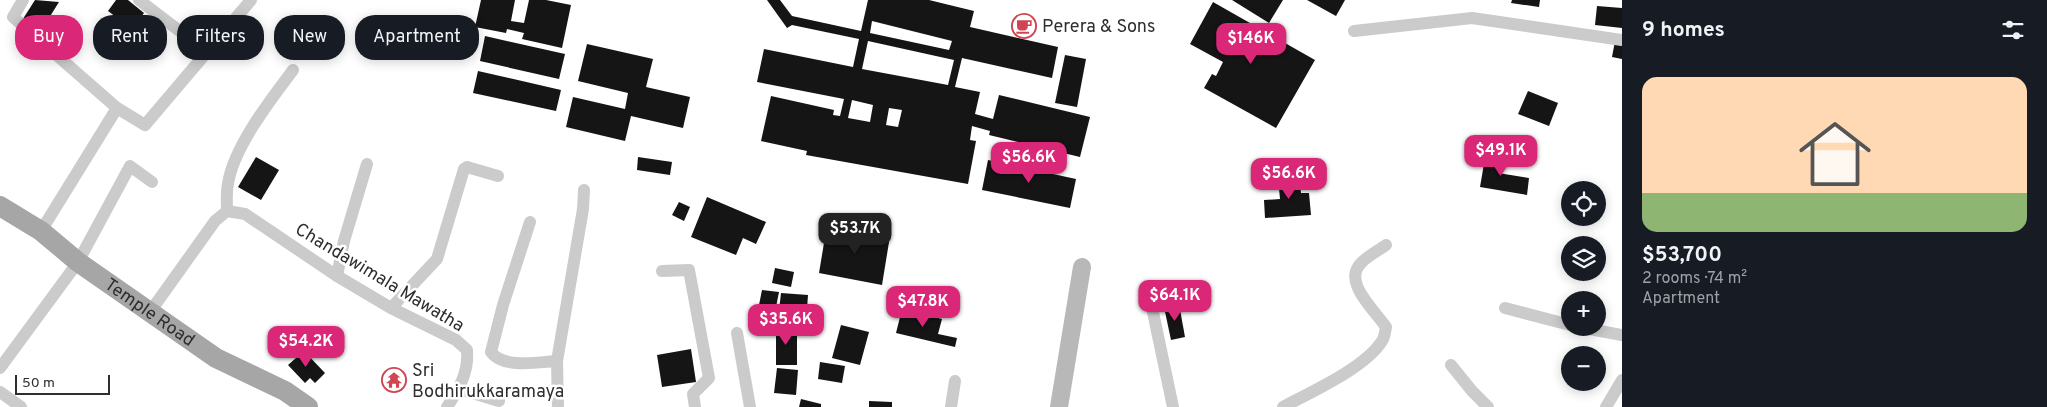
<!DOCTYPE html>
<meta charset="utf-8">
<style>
body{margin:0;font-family:Overpass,sans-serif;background:#242831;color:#f1f3f6;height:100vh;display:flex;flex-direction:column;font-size:19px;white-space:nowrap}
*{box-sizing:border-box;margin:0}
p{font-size:16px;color:#9ea1a6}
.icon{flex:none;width:28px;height:28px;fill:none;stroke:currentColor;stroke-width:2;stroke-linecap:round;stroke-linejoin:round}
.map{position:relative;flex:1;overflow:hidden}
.sheet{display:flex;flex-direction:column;background:#171b24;width:425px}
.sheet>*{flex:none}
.hud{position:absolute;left:15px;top:15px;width:475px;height:45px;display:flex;gap:10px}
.fabs{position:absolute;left:1561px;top:181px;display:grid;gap:10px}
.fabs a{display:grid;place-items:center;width:45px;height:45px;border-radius:50%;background:#171b24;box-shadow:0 2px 12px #0003;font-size:25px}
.scale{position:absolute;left:15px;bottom:12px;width:95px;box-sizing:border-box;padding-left:5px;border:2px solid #2e2e2e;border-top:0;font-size:14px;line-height:18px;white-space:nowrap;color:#2e2e2e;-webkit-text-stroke:4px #fff;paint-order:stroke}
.price{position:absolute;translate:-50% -42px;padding:0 11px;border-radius:10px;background:#db2777;color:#fff;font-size:16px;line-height:32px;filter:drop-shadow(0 1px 2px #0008)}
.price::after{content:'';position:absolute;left:50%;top:30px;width:15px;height:11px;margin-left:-8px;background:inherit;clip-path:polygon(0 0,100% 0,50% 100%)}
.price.selected{background:#222;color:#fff}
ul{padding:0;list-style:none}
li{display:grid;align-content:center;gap:10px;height:265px;padding:0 20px}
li+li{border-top:1px solid #363941}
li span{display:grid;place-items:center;height:155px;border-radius:15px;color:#555}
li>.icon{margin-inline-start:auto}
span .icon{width:90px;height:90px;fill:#fffc;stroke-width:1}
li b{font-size:21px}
h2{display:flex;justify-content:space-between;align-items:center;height:60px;padding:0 20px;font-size:21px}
.pill{padding:0 18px;border-radius:20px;background:#171b24;box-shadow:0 2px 12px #0003;font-size:18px;line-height:45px}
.pill.selected{background:#db2777;color:#fff}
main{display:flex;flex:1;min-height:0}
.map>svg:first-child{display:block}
.building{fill:#151515;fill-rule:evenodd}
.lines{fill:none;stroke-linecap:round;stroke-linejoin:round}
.street{stroke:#cbcbcb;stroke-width:12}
.secondary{stroke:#b8b8b8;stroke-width:18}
.primary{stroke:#a6a6a6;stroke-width:20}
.labels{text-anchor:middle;stroke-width:5;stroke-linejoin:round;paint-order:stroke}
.poi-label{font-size:18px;fill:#2e2e2e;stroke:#fff;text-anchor:start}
.street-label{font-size:18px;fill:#2e2e2e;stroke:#fff}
</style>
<main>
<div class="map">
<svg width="1622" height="407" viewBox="0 0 1622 407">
<rect width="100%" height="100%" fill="#fff"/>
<g class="building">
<path d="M35,0L59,2L39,34L21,22Z"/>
<path d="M116,0H128L144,13L132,29L108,11Z"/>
<path d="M481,0H515L511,21L524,23L529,0H546L571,5L562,48L522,39L524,33L507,29L506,33L475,27Z"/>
<path d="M767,0H780L792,16L861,31L868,0H929L974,11L970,27L1058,47L1052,78L962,58L955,87L980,92L975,114L993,119L999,95L1090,117L1080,157L989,135L990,131L972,126L970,140L976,141L968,184L806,155L807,151L761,141L771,96L834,110L833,115L840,116L844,99L757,82L764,49L853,67L859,39L792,25L787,28ZM872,21L952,41L949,50L870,33ZM868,41L954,60L948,85L862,69ZM852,100L873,105L870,122L848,118ZM889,108L902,110L898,127L886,125Z"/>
<path d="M1232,0H1283L1269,23Z"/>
<path d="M1307,0H1345L1336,16Z"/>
<path d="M1512,0H1540L1539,7L1511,3Z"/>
<path d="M1213,2L1315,60L1276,128L1204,88L1212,74L1216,76L1223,62L1190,44Z"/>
<path d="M1597,6L1622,8V28L1595,25Z"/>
<path d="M485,36L565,54L559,79L480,61Z"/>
<path d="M1615,41L1622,43V59L1612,57Z"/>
<path d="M587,44L653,59L646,87L690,97L683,128L631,116L625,141L566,127L573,97L625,109L628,93L578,81Z"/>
<path d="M1065,55L1086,59L1077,107L1055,103Z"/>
<path d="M478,71L561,90L556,111L473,93Z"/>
<path d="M1528,91L1558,103L1549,126L1518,114Z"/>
<path d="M1486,152L1501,155L1498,173L1529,178L1527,195L1480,187Z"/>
<path d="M256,157L279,170L261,200L238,187Z"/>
<path d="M638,157L672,162L670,175L637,170Z"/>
<path d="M988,160L1076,179L1070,208L982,190Z"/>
<path d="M1299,176L1301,193H1309L1311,215L1265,218L1264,200L1280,199L1278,178Z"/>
<path d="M707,197L766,222L756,244L743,238L736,255L691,237Z"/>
<path d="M679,202L690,207L684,221L672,215Z"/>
<path d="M827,225L890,236L882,285L819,273Z"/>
<path d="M775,268L794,272L791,287L772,283Z"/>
<path d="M762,290L779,292L776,307L759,305Z"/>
<path d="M781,293L808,295L806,323L778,320Z"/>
<path d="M1179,304L1185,337L1171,340L1164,307Z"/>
<path d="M902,309L942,319L938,334L957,338L955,347L896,333Z"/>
<path d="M841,325L869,332L860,365L832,358Z"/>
<rect x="776" y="326" width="21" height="39"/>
<path d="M691,349L696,382L662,387L657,355Z"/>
<path d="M304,351L325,373L315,383L310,378L305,383L288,365Z"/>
<path d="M820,362L845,366L842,383L818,379Z"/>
<path d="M777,368L798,370L796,395L774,393Z"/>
<path d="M801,399L821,404V407H799Z"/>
<path d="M869,401L892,402V407H869Z"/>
</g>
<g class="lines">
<g class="street">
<path d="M23,0L13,17L117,108L145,125L251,0"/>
<path d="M139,0L207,52"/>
<path d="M1354,31L1472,18L1622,40"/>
<path d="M227,211C227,202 226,193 228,184C233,148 271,99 293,70"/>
<path d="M530,222L503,305L491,352C503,369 539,362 557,361"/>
<path d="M41,231L117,108"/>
<path d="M662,271L689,270L709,378L693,394L695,407"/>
<path d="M337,276L344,241L367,164"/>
<path d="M1150,298L1173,407"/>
<path d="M391,308L437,259L464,169L467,167L498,176"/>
<path d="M1505,308L1570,325"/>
<path d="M150,312L215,221L227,211L245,214L337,276L391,308L456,340L467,350C469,372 459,389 447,407"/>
<path d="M1584,328L1622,335"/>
<path d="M737,333L750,407"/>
<path d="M1451,365L1472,391L1488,407"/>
<path d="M0,368L78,262L130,166L152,182"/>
<path d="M459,389L499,401"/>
<path d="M0,392L21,407"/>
<path d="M558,407L557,361L583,209L584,190"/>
<path d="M951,407L955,381"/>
<path d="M1283,407C1311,392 1365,368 1382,341C1385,337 1385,331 1386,327C1376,312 1346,285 1358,267C1363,258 1378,251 1386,245"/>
<path d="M1606,407L1622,380"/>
</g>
<path class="secondary" d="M1059,407L1082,267"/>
<path class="primary" id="s1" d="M0,206L41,231L78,262L216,358L285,391L308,407"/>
</g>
<defs>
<symbol id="cafe-ring" viewBox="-11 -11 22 22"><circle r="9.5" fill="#fff" stroke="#d04552" stroke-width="1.5"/><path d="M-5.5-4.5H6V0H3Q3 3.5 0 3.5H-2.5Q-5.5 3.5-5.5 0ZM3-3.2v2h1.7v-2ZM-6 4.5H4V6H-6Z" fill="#d04552"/></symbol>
<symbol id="temple-ring" viewBox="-11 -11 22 22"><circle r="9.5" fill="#fff" stroke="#d04552" stroke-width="1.5"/><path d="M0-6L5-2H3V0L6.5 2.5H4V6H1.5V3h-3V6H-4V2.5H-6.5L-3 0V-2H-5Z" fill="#d04552"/></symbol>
</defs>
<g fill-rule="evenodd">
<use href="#cafe-ring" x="1010" y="12" width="28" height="28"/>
<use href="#temple-ring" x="380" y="366" width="28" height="28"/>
</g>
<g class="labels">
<g class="poi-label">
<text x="1042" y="32">Perera &amp; Sons</text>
<text x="412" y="376">Sri<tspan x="412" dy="21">Bodhirukkaramaya</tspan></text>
</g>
<g class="street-label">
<text transform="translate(380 277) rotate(31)" y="6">Chandawimala Mawatha</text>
<text dy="6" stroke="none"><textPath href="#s1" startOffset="184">Temple Road</textPath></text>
</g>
</g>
</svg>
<div class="fabs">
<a><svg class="icon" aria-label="locate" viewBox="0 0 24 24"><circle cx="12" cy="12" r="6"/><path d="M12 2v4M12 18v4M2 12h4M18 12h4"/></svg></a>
<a><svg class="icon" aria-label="layers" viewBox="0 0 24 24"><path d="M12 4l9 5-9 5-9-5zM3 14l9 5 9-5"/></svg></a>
<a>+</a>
<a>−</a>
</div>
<div class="scale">50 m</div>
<b class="price" style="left:1251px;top:65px">$146K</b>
<b class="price" style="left:1501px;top:177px">$49.1K</b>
<b class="price" style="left:1029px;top:184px">$56.6K</b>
<b class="price" style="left:1289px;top:200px">$56.6K</b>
<b class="price selected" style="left:855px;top:255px">$53.7K</b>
<b class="price" style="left:1175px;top:322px">$64.1K</b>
<b class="price" style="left:923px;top:328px">$47.8K</b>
<b class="price" style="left:786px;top:346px">$35.6K</b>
<b class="price" style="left:306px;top:368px">$54.2K</b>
<div class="hud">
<a class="pill selected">Buy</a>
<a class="pill">Rent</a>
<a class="pill">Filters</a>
<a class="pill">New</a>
<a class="pill">Apartment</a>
</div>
</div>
<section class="sheet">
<h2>9 homes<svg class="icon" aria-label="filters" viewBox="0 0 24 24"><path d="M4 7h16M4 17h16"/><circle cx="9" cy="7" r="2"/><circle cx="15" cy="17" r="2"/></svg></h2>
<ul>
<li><span style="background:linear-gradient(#ffd9b3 75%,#8fb573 0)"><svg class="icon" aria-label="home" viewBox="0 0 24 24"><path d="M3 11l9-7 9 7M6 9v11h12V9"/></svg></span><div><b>$53,700</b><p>2 rooms · 74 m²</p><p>Apartment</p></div></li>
</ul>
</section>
</main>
